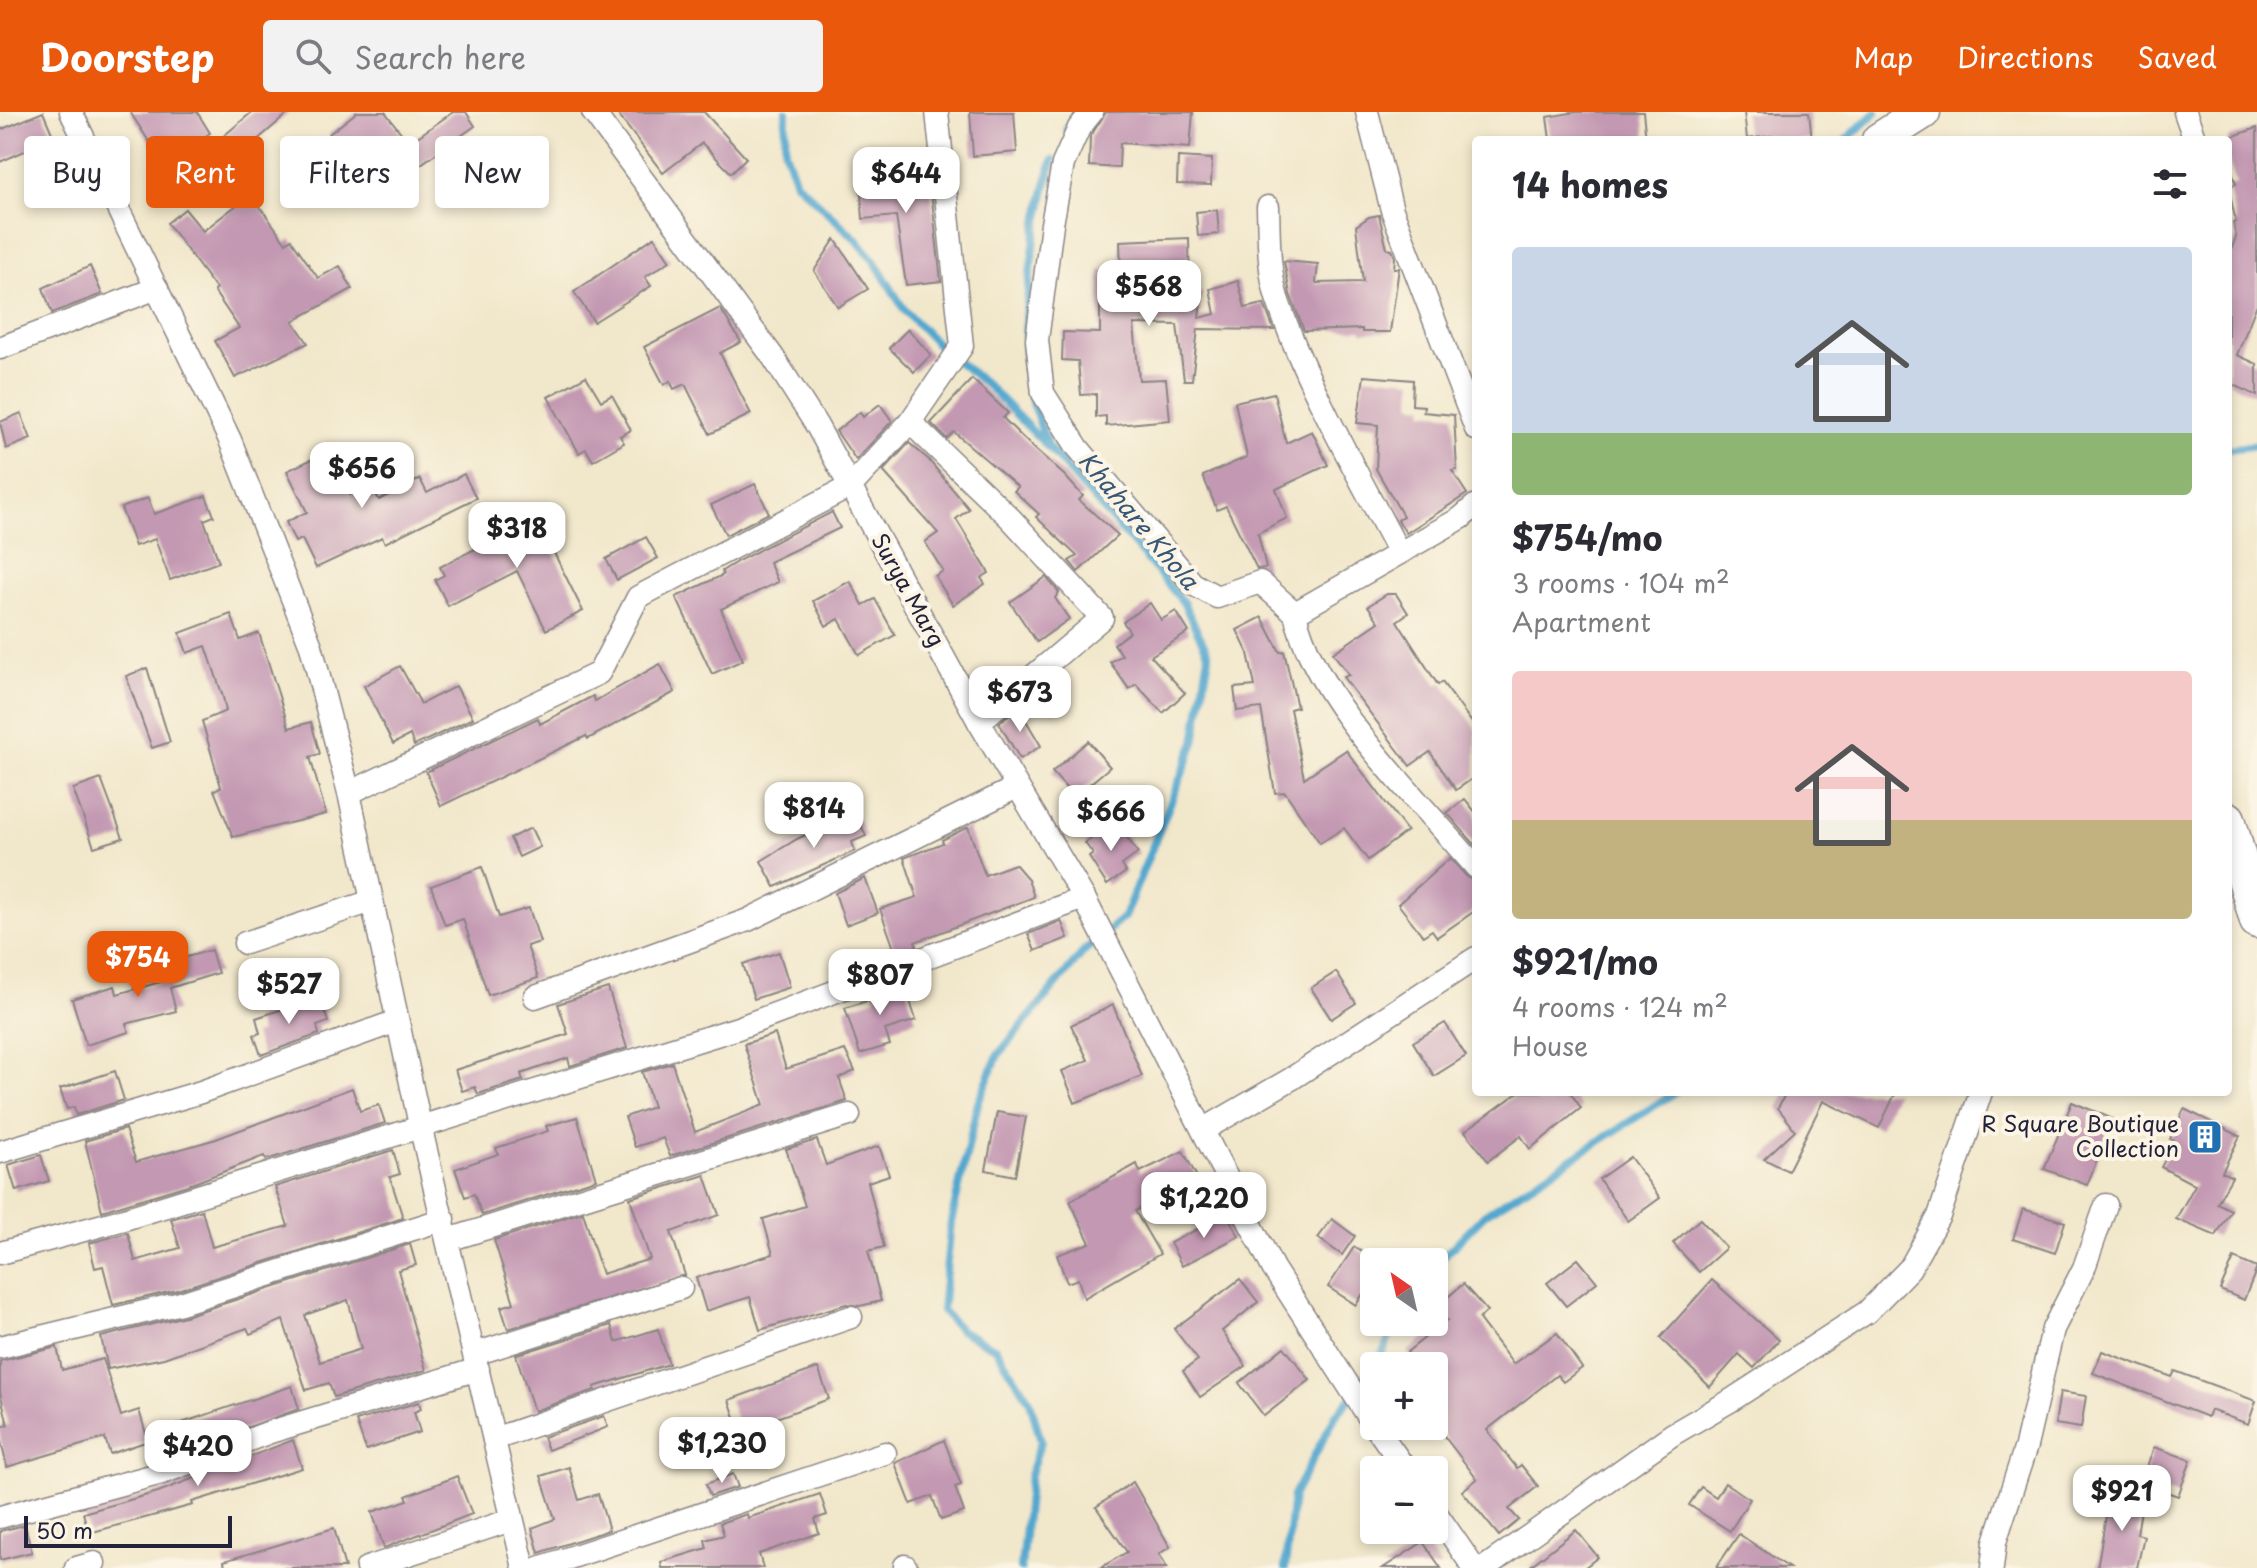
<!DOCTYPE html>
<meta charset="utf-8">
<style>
body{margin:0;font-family:"Playpen Sans",sans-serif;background:#f2f2f3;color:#2b2b33;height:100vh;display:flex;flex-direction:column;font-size:30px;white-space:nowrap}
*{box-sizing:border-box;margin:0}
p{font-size:26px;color:#7c7c81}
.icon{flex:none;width:44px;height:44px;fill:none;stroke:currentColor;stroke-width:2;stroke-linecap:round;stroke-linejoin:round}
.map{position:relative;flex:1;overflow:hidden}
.details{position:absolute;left:1472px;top:24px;width:760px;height:960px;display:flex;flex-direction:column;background:#fff;border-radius:8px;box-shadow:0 4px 12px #0003}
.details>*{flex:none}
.hud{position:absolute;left:24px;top:24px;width:760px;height:72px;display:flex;gap:16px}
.needle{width:52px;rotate:326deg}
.fabs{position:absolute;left:1360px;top:1136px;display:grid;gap:16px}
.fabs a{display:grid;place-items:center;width:88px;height:88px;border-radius:8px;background:#fff;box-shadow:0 4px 12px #0003;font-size:40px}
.scale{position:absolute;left:24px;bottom:20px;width:208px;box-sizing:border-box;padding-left:8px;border:4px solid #22223b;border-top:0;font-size:22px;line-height:28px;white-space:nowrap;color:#22223b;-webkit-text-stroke:6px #fcf5e5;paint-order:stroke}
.price{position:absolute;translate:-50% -68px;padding:0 18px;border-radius:16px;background:#fff;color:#222;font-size:26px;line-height:52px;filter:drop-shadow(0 2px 4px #0008)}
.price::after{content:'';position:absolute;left:50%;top:48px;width:24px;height:18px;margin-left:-12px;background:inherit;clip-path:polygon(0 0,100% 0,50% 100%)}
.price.active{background:#ea580c;color:#fff}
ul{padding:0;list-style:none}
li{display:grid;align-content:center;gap:16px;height:424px;padding:0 40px}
li span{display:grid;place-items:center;height:248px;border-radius:8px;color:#555}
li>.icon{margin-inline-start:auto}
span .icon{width:144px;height:144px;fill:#fffc;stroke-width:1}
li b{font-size:34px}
h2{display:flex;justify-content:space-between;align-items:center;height:96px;padding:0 40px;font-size:34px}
.pill{padding:0 28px;border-radius:8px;background:#fff;box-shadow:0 4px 12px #0003;font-size:28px;line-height:72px}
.pill.active{background:#ea580c;color:#fff}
header{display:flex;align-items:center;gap:48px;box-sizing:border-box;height:112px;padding:0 40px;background:#ea580c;color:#fff}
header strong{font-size:38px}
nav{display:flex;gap:44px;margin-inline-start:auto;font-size:28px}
.search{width:560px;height:72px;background:#f2f2f3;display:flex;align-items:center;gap:20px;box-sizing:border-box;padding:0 28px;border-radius:8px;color:#7c7c81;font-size:30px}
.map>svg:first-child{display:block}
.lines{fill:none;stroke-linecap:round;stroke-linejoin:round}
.stream{stroke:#53a7cf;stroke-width:8}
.building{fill:#c398b2;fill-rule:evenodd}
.street-casing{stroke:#8a8483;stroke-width:25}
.primary-casing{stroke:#8a8483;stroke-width:37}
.street{stroke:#fff;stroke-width:22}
.primary{stroke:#fff;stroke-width:34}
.labels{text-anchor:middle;stroke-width:8;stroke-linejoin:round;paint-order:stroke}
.street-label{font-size:22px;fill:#22223b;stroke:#fcf5e5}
.poi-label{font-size:22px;fill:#22223b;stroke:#fcf5e5;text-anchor:end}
.water-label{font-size:24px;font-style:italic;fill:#365776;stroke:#fcf5e5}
</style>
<header>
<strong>Doorstep</strong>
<div class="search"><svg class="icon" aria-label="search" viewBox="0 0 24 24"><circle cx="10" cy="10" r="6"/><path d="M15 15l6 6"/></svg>Search here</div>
<nav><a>Map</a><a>Directions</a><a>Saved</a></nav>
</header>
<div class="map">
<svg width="2257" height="1456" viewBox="0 0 2257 1456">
<rect width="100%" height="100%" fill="#fcf5e5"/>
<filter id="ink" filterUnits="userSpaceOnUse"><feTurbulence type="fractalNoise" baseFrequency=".0125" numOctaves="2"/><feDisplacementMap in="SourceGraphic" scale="16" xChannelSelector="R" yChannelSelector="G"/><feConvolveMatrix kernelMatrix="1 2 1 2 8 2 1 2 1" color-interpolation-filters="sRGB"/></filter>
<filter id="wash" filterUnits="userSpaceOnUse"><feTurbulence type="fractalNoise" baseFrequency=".006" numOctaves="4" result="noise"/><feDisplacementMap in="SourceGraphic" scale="32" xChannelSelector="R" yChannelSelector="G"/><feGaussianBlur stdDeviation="1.8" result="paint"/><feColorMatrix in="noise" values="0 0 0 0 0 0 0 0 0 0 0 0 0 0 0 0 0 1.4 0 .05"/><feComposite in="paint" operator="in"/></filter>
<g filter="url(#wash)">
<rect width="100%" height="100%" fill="#f1e7cb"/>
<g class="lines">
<g class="stream">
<path d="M786,0L785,39L796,70L856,127L875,150L905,199L942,237L987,273L1048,335L1146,446L1183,490L1209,543L1195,630L1124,805L1085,838L998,943L978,991L951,1110L942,1199L960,1218L996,1237L1030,1289L1041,1329L1030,1362L1021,1456"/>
<path d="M1067,17L1075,0"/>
<path d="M1846,28L1876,0"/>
<path d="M1046,329C1039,308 1029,286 1027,264C1020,207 1036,103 1053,48"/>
<path d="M2228,337L2257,333"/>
<path d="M1434,1154L1485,1102L1676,980"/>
<path d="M1377,1254L1396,1210"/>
<path d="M1285,1456L1293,1384L1336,1303L1374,1260"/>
</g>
</g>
<g id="blocks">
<g class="building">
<path d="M43,0L54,26L0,50V18Z"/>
<path d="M130,0H197L210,21L163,51Z"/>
<path d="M252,0H290L236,46L220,27Z"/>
<path d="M357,0H385L409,31L453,0H466L475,14L407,62L412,68L387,88L351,40L346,43L329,22Z"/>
<path d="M616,0H704L746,46L731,61L702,31L663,61Z"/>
<path d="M970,0H1014L1017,40L973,44Z"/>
<path d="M1106,0H1193L1190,36L1120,31L1119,56L1089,54L1090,25Z"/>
<path d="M1576,0H1643L1646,28H1550L1547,5Z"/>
<path d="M1744,0H1809L1812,28H1772V24L1747,27Z"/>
<path d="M2257,16V192L2237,243L2257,252V284L2228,270V146L2236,125L2233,111L2236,110L2228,74L2236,72L2228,48V26Z"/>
<path d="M1178,45L1212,47L1211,73L1177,72Z"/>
<path d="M928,52L941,169L906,173L896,104L863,107L859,57Z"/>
<path d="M251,82L286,131L291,127L318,166L340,154L352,177L293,209L308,231L235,266L215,229L239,216L214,179L216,177L167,111L185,97L203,119Z"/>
<path d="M1217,98L1219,122L1198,124L1196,100Z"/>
<path d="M1379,103L1387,137L1392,138L1395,145L1394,156H1399L1390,220H1362V217L1304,219L1290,182L1284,149L1318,152L1316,171L1363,170L1356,114L1369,105Z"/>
<path d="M654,125L670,149L645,165L651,174L594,210L574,180Z"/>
<path d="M1189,126L1190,183L1202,180L1199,206L1215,202L1210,177L1238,169L1245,196L1264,192L1274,218L1198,217L1192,268H1184L1177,213L1134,212L1139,268L1166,267L1170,308L1106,314V304L1096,305V282L1081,283L1078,249L1062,248L1063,220L1100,221V158H1121L1120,129Z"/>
<path d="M835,127L868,177L838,195L814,159Z"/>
<path d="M90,154L102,182L52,201L43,176Z"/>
<path d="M720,196L741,230L720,241L751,302L710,322L685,272L674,277L670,269L664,273L644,235Z"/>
<path d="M908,217L931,243L914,260L889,236Z"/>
<path d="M586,264L601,289L612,283L631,318L620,324L624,331L593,349L586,337L579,341L548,285Z"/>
<path d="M1364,264L1413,268L1412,293L1424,294L1423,300L1454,303L1457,358L1452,359L1467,382L1406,421L1398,408L1403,404L1376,357L1378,313L1357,311Z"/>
<path d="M972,267L1008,301L1003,306L1024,327L1065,364L1083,384L1079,388L1118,423L1078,460L1069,449L1077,444L1036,405L1039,402L1014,379L1018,375L954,320L947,327L931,311Z"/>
<path d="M1274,281L1286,331L1312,319L1328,353L1276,377L1287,406L1258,421L1266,456L1257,457L1226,394L1217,398L1203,364L1247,345L1235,290Z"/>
<path d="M880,292L892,309L856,348L836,319L860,300L863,305Z"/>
<path d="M21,301L31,327L6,337L0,310Z"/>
<path d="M909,331L928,347L969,397L956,407L989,461L981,466L985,472L953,493L935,464L943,459L925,430L938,421L883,359Z"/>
<path d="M329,339L350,383L371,372L379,388L420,367L427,381L464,362L476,386L385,431L382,425L316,456L302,427L295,430L286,410L307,400L287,359Z"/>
<path d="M755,372L769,401L726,423L711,393Z"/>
<path d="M206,384L214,404L204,408L219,450L170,468L155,427L135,434L121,396L148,386L154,402Z"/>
<path d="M547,400L562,430L551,435L583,499L546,518L517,459L448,494L435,468L444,463L440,455Z"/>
<path d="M832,400L840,416L769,450L778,470L721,497L743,548L712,562L676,485L723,463L722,459L738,449Z"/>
<path d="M646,425L658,446L617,468L606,447Z"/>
<path d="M1046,465L1059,480L1055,486L1069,507L1037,530L1010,490Z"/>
<path d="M850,469L863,493L875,487L895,523L859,543L839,507L826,514L813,489Z"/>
<path d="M1387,482H1396L1408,501L1397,509L1438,573L1442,570L1476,616V664L1456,678L1430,640L1410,654L1343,565L1349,563L1333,541L1379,510L1368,494Z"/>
<path d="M1150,491L1161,508L1176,499L1189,520L1151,544L1185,581L1163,601L1136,572L1129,577L1110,550L1122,543L1114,532L1130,520L1123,510Z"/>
<path d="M231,502L240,528L259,521L289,616L311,610L320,642L310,645L326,702L233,725L214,678L221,675L202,609L226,599L223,585L206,534L187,541L180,521Z"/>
<path d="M1262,505L1280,540L1284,539L1297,595L1290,597L1304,666L1346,638L1407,719L1368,748L1344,716L1320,731L1285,680L1275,681L1261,596L1237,599L1234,576L1255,574L1248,541L1237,518Z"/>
<path d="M660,552L675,580L588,627L586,624L441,694L426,660L538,606L540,612L593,584L595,589Z"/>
<path d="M400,554L421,592L456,574L473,606L414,634L410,623L393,632L364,574Z"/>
<path d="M147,556L170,630L152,636L126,564Z"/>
<path d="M1018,595L1041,634L1020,647L999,611Z"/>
<path d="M1088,629L1110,655L1074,685L1052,660Z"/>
<path d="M101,667L123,726L94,735L73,677Z"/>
<path d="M1465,687L1476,701V734L1447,701Z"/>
<path d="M855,700L866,724L852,730L855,739L775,775L761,749L797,727Z"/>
<path d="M1116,710L1138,741L1122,753L1126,760L1107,773L1089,745L1093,742L1085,731Z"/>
<path d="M968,715L985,763L1015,752L1028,767L1034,785L915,830L917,834L896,842L880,797L917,785L904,746L943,731L942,728Z"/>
<path d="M531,716L540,735L519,745L510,726Z"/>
<path d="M1450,746L1466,764L1476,770V798L1437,825L1432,818L1423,824L1398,792Z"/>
<path d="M482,755L499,805L529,796L540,830L527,834L538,866L488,883L463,807L445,813L431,774Z"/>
<path d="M865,766L878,801L846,813L835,781Z"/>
<path d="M1061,809L1068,826L1035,839L1028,822Z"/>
<path d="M211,838L218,861L170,876L176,899L126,912L129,920L86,933L72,887L115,874L117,882L161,870L156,854Z"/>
<path d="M779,840L790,875L754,887L743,852Z"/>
<path d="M1336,860L1356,891L1331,907L1311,876Z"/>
<path d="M904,870L916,908L885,918L890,933L860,942L845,896L876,886L874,880Z"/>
<path d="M608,876L627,936L570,954L568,946L521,962L523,968L478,982L475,975L462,979L455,958L568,922L558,892Z"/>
<path d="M307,889L308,893L321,889L328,910L317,914L319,922L261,943L254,923L260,921L256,906Z"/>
<path d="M1113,893L1142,964L1075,991L1062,959L1088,948L1071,913Z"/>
<path d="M1445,911L1466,944L1434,964L1413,930Z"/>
<path d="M775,922L786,957L845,938L855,959L839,966L847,989L670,1044L663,1026L635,1035L625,1005L653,995L642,960L672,951L695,1020L764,993L744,932Z"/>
<path d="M115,959L124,988L76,1003L74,995L67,997L60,977Z"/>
<path d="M352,976L360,999L379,993L385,1011L266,1048L264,1044L194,1071L102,1099L85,1029L125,1017L136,1050L216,1027Z"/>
<path d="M1519,980H1570L1581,996L1530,1037L1521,1024L1488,1049L1465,1019Z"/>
<path d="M1786,980H1896L1879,1016L1823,989L1788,1059L1764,1047L1795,1018L1778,996Z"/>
<path d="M2072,990L2113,1007L2087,1073L2044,1057Z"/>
<path d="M2184,997L2240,1024L2222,1060L2232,1065L2217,1091L2231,1098L2216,1124L2176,1107L2195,1073L2161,1055L2175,1029L2170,1027Z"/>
<path d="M997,1000L1026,1005L1015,1064L986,1058Z"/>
<path d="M577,1005L596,1067L482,1103L474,1082L465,1085L455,1057L498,1042L496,1036L548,1019L546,1014Z"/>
<path d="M817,1028L826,1053L879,1034L889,1063L868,1070L884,1135L868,1139L881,1189L860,1194L846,1192L760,1218L750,1185L706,1199L696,1166L773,1142L763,1107L805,1094L786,1037Z"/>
<path d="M393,1038L400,1062L390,1065L403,1106L177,1178L113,1193L103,1154L95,1156L89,1131L128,1121L135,1149L180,1136L171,1107L202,1098L212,1135L288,1114L275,1075Z"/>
<path d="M1183,1039L1197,1065L1135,1099L1160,1142L1084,1186L1078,1167L1067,1171L1057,1143L1090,1131L1070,1089L1137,1052L1140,1060Z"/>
<path d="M41,1043L49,1069L16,1079L8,1053Z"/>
<path d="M1630,1045L1660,1086L1628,1109L1599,1067Z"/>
<path d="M705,1063L719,1103L671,1120L685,1163L508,1217L501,1195L514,1191L494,1128L583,1100L602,1162L650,1147L630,1086Z"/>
<path d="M2023,1097L2065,1110L2055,1141L2013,1127Z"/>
<path d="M1227,1102L1239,1124L1182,1154L1170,1131Z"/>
<path d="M1332,1107L1355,1124L1342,1143L1318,1126Z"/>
<path d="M1700,1107L1726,1136L1699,1160L1673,1131Z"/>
<path d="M410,1132L416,1153L398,1158L426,1258L334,1285L329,1271L306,1278L283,1208L250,1222L247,1216L164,1246L108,1257L101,1225L185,1204ZM348,1188L361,1237L320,1250L305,1203Z"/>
<path d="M1354,1135L1378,1150H1374V1164L1356,1193L1328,1175Z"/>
<path d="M2234,1146L2257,1156L2244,1188L2220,1178Z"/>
<path d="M1578,1147L1597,1170L1566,1194L1547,1171Z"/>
<path d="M1240,1167L1258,1190L1222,1219L1246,1254L1200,1285L1183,1259L1198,1248L1174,1217Z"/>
<path d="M1712,1168L1779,1228L1754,1256L1739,1242L1710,1275L1660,1226Z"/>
<path d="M1463,1172L1487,1199L1479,1207L1513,1252L1557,1221L1582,1256L1563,1270L1557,1263L1487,1318L1517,1356L1521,1353L1538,1374L1509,1397L1519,1408L1499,1424L1462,1379L1477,1367L1434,1311V1254H1419L1407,1240L1447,1208L1440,1201V1192Z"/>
<path d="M611,1213L616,1230L658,1217L669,1252L594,1275L595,1278L534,1299L516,1243Z"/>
<path d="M57,1235L62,1258L103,1247L121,1304L139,1298L148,1329L110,1342L105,1326L7,1355L0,1326V1315L8,1313L0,1280V1249Z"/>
<path d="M1284,1235L1310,1268L1264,1304L1239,1271Z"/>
<path d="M2102,1239L2172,1265L2175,1259L2256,1289L2248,1312L2210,1298L2207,1305L2093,1261Z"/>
<path d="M818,1256L829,1287L740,1319L729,1288Z"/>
<path d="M292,1274L299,1297L156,1348L149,1322Z"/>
<path d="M2060,1280L2086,1284L2081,1316L2055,1312Z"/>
<path d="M419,1290L421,1297L414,1300L420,1320L366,1338L356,1309Z"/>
<path d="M604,1304L608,1315L548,1338L543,1325Z"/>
<path d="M293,1328L302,1356L192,1390L193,1393L89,1421L83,1401L158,1380Z"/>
<path d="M944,1328L961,1373L955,1375L964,1400L941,1408L932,1384L911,1392L895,1351Z"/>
<path d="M2154,1335L2191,1348L2178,1384L2141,1371Z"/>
<path d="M569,1355L579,1388L598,1382L609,1418L539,1441L532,1416L555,1407L541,1364Z"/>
<path d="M733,1362L738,1375L710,1384L706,1372Z"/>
<path d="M457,1364L472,1402L384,1436L372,1400L408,1388L406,1384Z"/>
<path d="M1133,1370L1170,1435L1159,1442L1167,1456H1100L1127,1440L1096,1395Z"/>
<path d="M1725,1371L1750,1387L1730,1419L1689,1393L1701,1375L1716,1385Z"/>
<path d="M2110,1381L2143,1386L2137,1422L2144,1424L2137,1456H2097Z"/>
<path d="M820,1382L827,1403L815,1407L819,1421L759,1442L763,1456H662L661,1450L707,1436L705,1428L724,1423L720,1411L747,1402L748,1406Z"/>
<path d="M25,1413L32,1440L0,1448V1419Z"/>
<path d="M334,1416L345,1456H225L224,1449Z"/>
<path d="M1576,1418L1598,1445L1584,1456H1528Z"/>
<path d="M1739,1422L1789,1456H1716Z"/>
<path d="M1423,1430L1441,1456H1383Z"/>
</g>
</g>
</g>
<g filter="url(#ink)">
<use href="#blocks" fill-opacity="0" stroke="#8a8483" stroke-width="2"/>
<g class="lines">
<defs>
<g id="street">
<path d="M71,0L230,328L311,534L349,681L420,1013L524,1456"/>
<path d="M593,0L773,245L817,314L979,610L1084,786L1273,1156L1374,1313"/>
<path d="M1092,0L1079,16L1063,52L1052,112L1037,228L1043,281L1078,336L1193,472L1217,485L1260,470L1295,501"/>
<path d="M1367,0L1392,98L1476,317"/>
<path d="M2185,0L2195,28"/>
<path d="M1268,95C1269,125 1268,157 1277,186C1305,271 1358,362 1399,441"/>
<path d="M0,236L157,176"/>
<path d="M910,310L1011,407L1102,506L979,610"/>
<path d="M1476,393L1461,406L1295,501C1314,589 1417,686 1476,755"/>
<path d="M349,681L599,561L638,485L851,374L910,310L962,234L937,0"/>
<path d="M245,831L372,789"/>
<path d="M535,885L748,808L1017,675"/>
<path d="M1203,1018L1291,967L1476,846"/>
<path d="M0,1040L201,980L397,909"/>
<path d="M448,1128L849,1003"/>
<path d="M0,1141L121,1108L738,916L1084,786"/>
<path d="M0,1235L181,1191L444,1107"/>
<path d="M475,1242L681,1176"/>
<path d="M1375,1314L1406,1358"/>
<path d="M494,1327L851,1205"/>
<path d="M1434,1398L1474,1456"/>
<path d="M0,1405L162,1361L270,1320L478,1257"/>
<path d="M905,1454L906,1456"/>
<path d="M76,1456L94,1451"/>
<path d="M367,1456L511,1408"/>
<path d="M539,1456L885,1341"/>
<path d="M1484,1456L1673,1322L1730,1289L1867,1200L1910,1156L1939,1104L1981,980"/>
<path d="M1992,1456L1995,1430L2026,1334L2053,1217L2084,1156L2106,1093"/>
</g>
<g id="primary">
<path d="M1879,28L1923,0"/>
<path d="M2228,707L2257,809"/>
</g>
</defs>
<use href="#street" class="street-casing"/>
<use href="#primary" class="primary-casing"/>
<use href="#street" class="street"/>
<use href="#primary" class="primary"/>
</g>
</g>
<defs>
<symbol id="building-square" viewBox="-11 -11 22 22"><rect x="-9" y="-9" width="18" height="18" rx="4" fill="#1f6fb2" stroke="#fcf5e5"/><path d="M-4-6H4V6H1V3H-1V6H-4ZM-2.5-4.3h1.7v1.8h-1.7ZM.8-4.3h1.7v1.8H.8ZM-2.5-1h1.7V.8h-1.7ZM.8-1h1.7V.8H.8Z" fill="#fff"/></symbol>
</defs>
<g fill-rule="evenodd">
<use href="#building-square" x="2185" y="1005" width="40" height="40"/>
</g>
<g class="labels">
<g class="street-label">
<text transform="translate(908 478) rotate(61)" y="8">Surya Marg</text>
</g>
<g class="poi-label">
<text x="2179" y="1020">R Square Boutique<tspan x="2179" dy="25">Collection</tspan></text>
</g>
<g class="water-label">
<text transform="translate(1138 409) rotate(50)" y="8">Khahare Khola</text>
</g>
</g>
</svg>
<div class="fabs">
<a><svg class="needle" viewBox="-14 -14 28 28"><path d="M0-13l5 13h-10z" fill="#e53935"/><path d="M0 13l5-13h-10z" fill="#7c7c81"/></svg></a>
<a>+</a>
<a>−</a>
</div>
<div class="scale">50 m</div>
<b class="price" style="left:906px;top:103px">$644</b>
<b class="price" style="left:1149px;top:216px">$568</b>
<b class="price" style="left:362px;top:398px">$656</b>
<b class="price" style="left:517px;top:458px">$318</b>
<b class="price" style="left:1020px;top:622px">$673</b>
<b class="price" style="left:814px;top:738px">$814</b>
<b class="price" style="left:1111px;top:741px">$666</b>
<b class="price active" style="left:138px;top:887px">$754</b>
<b class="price" style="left:880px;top:905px">$807</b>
<b class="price" style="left:289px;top:914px">$527</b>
<b class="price" style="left:1204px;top:1128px">$1,220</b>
<b class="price" style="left:722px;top:1373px">$1,230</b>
<b class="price" style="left:198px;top:1376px">$420</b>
<b class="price" style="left:2122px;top:1421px">$921</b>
<div class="hud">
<a class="pill">Buy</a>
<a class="pill active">Rent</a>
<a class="pill">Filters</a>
<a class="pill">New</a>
</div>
<section class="details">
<h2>14 homes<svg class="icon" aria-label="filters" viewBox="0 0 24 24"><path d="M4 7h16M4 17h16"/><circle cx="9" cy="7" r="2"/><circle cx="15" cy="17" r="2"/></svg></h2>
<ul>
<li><span style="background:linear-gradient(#c9d6e8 75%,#8fb573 0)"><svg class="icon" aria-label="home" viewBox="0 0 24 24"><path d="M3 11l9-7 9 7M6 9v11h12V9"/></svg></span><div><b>$754/mo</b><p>3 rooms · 104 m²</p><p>Apartment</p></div></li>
<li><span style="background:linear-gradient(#f6c9c9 60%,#c2b280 0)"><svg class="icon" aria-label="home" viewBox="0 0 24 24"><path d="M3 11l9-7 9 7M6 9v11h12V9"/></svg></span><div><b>$921/mo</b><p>4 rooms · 124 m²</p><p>House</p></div></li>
</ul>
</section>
</div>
